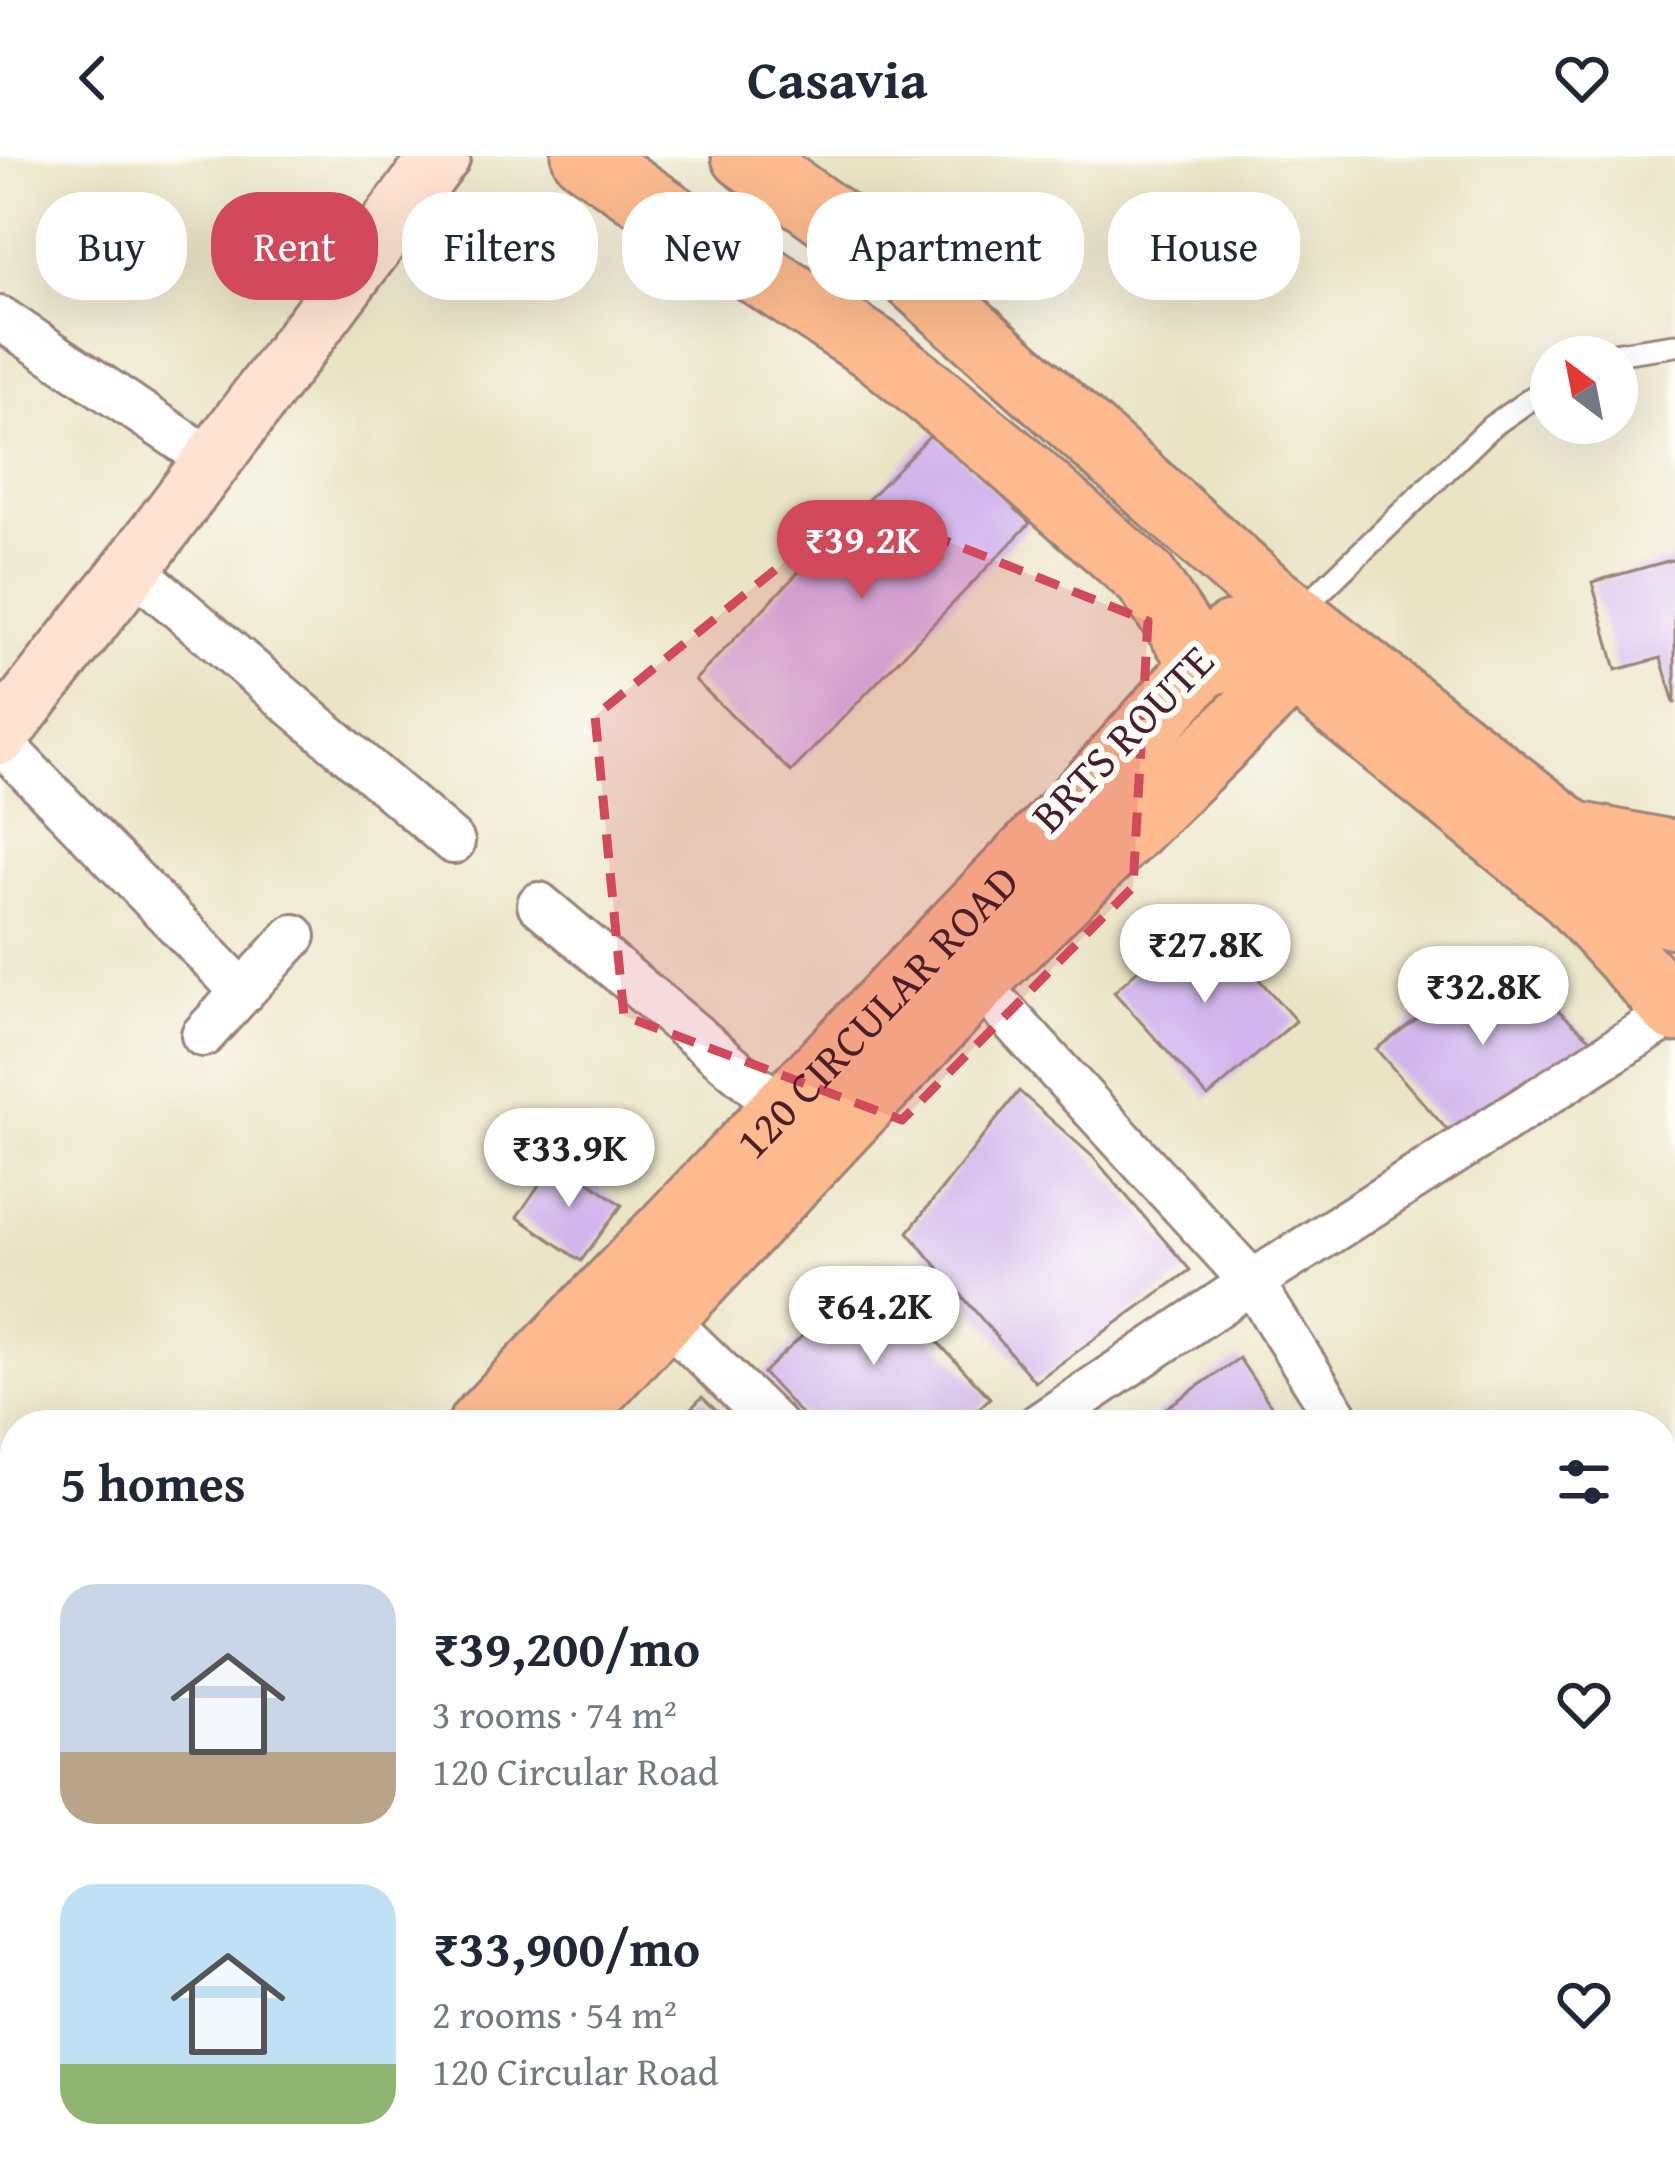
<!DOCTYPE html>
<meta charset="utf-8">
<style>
body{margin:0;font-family:"Gentium Book Plus",serif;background:#f2f2f3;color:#1f2937;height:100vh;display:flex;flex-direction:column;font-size:45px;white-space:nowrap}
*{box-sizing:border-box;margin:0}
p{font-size:39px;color:#747a83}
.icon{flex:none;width:66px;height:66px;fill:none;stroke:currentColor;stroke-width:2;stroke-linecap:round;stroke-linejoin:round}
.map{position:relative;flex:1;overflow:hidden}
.details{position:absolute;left:0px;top:1254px;width:1677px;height:771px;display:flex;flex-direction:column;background:#fff;border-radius:48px 48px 0 0;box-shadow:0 12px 48px #0002}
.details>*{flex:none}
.banner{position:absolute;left:36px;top:36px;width:1605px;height:108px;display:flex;gap:24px}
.needle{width:78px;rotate:328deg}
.tools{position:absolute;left:1530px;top:180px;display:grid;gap:24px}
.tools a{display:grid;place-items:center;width:108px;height:108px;border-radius:50%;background:#fff;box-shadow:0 12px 48px #0002;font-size:60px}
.price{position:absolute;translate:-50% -102px;padding:0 27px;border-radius:42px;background:#fff;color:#222;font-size:39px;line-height:78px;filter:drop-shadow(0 3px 6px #0008)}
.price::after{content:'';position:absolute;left:50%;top:72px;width:36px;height:27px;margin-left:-18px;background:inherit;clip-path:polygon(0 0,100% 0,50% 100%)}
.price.selected{background:#d1495b;color:#fff}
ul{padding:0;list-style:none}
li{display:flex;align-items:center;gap:36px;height:300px;padding:0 60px}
li span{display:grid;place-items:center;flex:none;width:336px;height:240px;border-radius:36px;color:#555}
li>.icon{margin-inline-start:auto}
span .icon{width:144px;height:144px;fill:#fffc;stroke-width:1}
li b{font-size:51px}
h2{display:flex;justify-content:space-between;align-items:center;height:144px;padding:0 60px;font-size:51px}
.chip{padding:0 42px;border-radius:48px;background:#fff;box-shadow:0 12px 48px #0002;font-size:42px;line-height:108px}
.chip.selected{background:#d1495b;color:#fff}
header{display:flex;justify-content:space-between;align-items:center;height:156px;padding:0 60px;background:#fff;font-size:54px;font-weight:600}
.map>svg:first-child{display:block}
.building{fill:#d2b5ed}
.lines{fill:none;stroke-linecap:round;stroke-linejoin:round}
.lane-casing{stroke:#9a8278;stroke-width:27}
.street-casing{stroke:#9a8278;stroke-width:48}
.secondary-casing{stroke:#9a8278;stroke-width:63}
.primary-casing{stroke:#9a8278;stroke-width:69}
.lane{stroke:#fff;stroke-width:21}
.street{stroke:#fff;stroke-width:42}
.secondary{stroke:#fee3d2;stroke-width:57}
.primary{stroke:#fcba8e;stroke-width:63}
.marked{fill:#d1495b;fill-opacity:0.2;stroke:#d1495b;stroke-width:9;stroke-dasharray:24 15;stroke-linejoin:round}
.labels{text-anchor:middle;stroke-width:12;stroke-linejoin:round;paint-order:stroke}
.street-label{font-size:45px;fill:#4a1f2b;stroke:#fdfcf7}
</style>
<header><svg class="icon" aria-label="back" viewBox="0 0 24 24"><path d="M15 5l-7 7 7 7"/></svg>Casavia<svg class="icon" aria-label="heart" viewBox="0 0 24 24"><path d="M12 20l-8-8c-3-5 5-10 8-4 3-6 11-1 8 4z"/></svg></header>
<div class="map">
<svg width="1675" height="2023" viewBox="0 0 1675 2023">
<rect width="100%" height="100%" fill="#fdfcf7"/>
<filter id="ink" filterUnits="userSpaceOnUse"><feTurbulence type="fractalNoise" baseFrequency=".00833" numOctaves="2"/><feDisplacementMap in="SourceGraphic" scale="24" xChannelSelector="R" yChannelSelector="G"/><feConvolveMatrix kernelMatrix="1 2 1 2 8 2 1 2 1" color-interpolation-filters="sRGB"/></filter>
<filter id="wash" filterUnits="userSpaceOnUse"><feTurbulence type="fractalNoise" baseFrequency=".004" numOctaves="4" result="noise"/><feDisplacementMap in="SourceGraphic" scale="48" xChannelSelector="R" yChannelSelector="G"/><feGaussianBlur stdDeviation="2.7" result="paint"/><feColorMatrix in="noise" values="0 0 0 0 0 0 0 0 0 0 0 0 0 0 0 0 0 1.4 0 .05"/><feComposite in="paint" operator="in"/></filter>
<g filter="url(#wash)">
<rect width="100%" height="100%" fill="#eae4c5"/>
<g id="blocks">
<g class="building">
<path d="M934,275L1030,367L791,616L695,524Z"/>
<path d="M1675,403V547H1674L1661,502L1616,514L1592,426Z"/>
<path d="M1200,757L1296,865L1208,941L1114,836Z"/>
<path d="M1498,802L1597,888L1455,983L1376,893Z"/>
<path d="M1019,935L1093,1001L1190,1114L1035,1226L908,1076Z"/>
<path d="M557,1003L622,1049L581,1105L517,1061Z"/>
<path d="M871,1115L990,1242L961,1269H811L763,1217Z"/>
<path d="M1239,1202L1284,1269H1163L1156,1259Z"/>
<path d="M702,1241L731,1269H675Z"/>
<path d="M1675,1469V1632L1662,1640V1478Z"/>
<path d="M15,1521V1661L0,1643V1522Z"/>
<path d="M1675,1674V1721L1671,1724L1662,1709V1682Z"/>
<path d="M1662,1976L1675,1995V2023H1563L1583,2010H1662Z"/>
<path d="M232,2010H318L322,2016L312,2023H241Z"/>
<path d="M695,2010H767L775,2023H703Z"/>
<path d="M776,2010H813L792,2023H784Z"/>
<path d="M846,2010H875L883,2023H841L837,2016Z"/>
<path d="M879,2010H915L924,2023H888Z"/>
<path d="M938,2010H1013L992,2023H947Z"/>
<path d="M1106,2010H1143L1152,2023H1114Z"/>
<path d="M1223,2010H1283L1262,2023H1232Z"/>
<path d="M1293,2010H1315L1323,2023H1273Z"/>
</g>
</g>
</g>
<g filter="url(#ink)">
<use href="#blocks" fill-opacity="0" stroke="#9a8278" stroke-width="3"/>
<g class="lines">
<defs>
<g id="lane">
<path d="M1594,201L1675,189"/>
<path d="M1298,457L1492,270L1551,229"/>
</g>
<g id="street">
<path d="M0,162L211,304"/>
<path d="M132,412L453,686"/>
<path d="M0,586L242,835"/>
<path d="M539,748L783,953"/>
<path d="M977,826L1252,1126L1342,1269"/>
<path d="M203,879L294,780"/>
<path d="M664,1161L775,1269"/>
<path d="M1039,1269L1252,1126L1675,856"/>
<path d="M1662,1462L1675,1454"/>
<path d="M1662,1766L1675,1786"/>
<path d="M1662,1903L1675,1894"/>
<path d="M1374,2010L1383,2023"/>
<path d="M596,2023L615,2010"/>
<path d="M1491,2023L1510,2010"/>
</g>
<g id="secondary">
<path d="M0,580L132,412L441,0"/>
<path d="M0,1483L15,1501"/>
<path d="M398,2010L408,2023"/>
</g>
<g id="primary">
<path d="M584,0L701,80L878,195L1002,296L1146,423L1204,509L1265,491L1567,736L1675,760"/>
<path d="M744,0L902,112L1265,436L1573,677L1675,697"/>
<path d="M1567,736L1675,854"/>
<path id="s1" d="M480,1269L1100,623L1231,478"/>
<path d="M562,1269L998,804L1323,485"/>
<path d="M0,1772L15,1757"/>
<path d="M0,1855L15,1840"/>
</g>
</defs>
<use href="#lane" class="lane-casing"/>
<use href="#street" class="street-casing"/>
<use href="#secondary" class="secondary-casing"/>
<use href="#primary" class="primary-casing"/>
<use href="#lane" class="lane"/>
<use href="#street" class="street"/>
<use href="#secondary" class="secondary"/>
<use href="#primary" class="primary"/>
</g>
</g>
<path class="marked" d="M855,349L1148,465L1133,731L902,964L624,860L595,560Z"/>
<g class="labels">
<g class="street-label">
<text transform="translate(1122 582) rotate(-46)" y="16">BRTS ROUTE</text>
<text dy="16" stroke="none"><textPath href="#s1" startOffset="573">120 CIRCULAR ROAD</textPath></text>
</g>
</g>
</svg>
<div class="tools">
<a><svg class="needle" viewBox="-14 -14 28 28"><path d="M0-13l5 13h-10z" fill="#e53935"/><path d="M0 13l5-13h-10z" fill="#747a83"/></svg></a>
</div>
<b class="price selected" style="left:862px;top:446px">₹39.2K</b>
<b class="price" style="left:1205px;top:850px">₹27.8K</b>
<b class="price" style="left:1483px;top:892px">₹32.8K</b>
<b class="price" style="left:569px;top:1054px">₹33.9K</b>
<b class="price" style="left:874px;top:1212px">₹64.2K</b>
<div class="banner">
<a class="chip">Buy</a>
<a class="chip selected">Rent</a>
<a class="chip">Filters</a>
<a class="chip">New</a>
<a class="chip">Apartment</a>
<a class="chip">House</a>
</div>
<section class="details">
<h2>5 homes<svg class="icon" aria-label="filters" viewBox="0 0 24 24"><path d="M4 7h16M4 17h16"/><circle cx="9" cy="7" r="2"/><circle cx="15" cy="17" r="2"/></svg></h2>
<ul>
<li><span style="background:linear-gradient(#c9d6e8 70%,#b9a48a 0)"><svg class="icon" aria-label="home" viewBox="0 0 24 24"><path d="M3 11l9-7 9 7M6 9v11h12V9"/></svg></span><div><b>₹39,200/mo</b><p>3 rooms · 74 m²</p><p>120 Circular Road</p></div><svg class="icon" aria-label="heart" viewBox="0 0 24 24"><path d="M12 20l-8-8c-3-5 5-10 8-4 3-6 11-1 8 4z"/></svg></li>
<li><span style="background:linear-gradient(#bfe0f5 75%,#8fb573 0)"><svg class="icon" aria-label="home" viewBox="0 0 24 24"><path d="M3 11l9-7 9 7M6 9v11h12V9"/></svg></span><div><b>₹33,900/mo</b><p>2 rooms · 54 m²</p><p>120 Circular Road</p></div><svg class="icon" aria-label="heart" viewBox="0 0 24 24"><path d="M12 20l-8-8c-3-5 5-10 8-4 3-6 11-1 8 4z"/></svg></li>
</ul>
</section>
</div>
